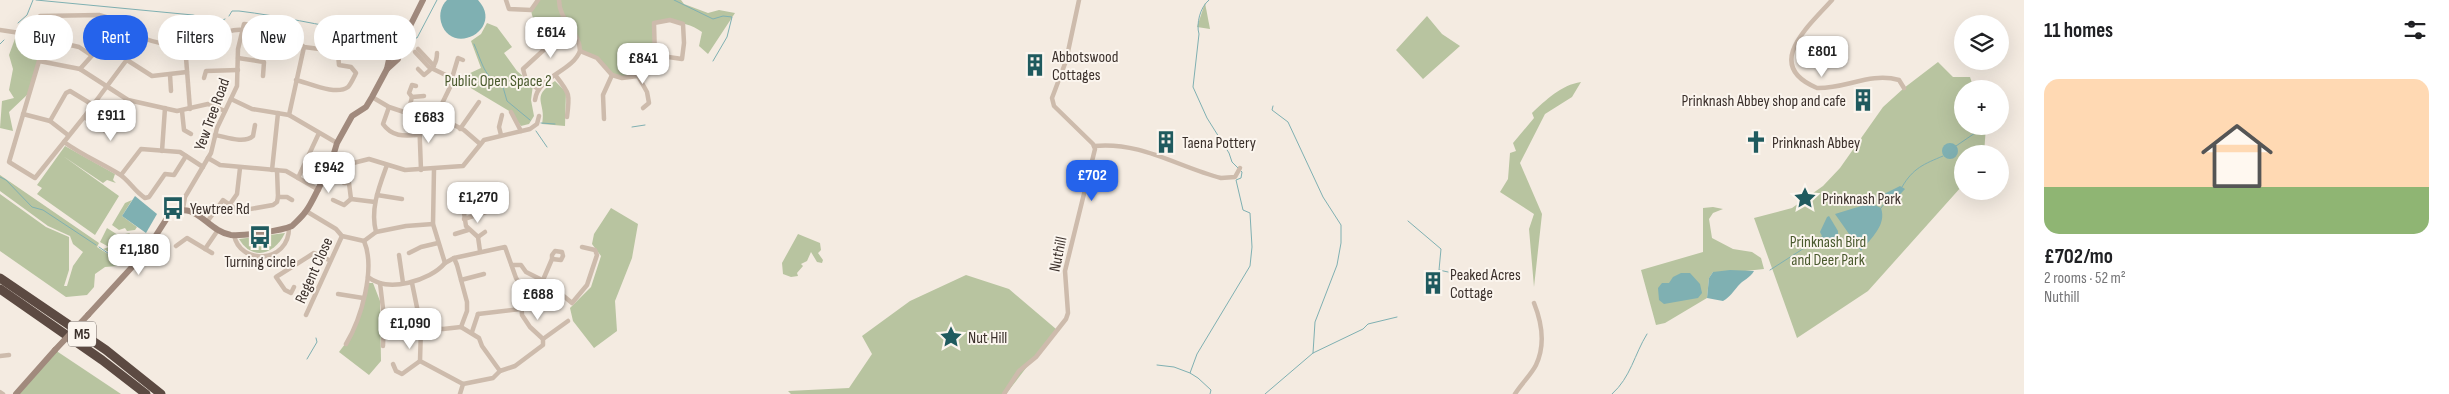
<!DOCTYPE html>
<meta charset="utf-8">
<style>
body{margin:0;font-family:"Sofia Sans Condensed",sans-serif;background:#f2f2f2;color:#202124;height:100vh;display:flex;flex-direction:column;font-size:19px;white-space:nowrap}
*{box-sizing:border-box;margin:0}
p{font-size:16px;color:#757577}
.icon{flex:none;width:28px;height:28px;fill:none;stroke:currentColor;stroke-width:2;stroke-linecap:round;stroke-linejoin:round}
.map{position:relative;flex:1;overflow:hidden}
.sheet{display:flex;flex-direction:column;background:#fff;width:425px}
.sheet>*{flex:none}
.banner{position:absolute;left:15px;top:15px;width:475px;height:45px;display:flex;gap:10px}
.fabs{position:absolute;left:1954px;top:15px;display:grid;gap:10px}
.fabs a{display:grid;place-items:center;width:55px;height:55px;border-radius:50%;background:#fff;box-shadow:0 5px 20px #0002;font-size:25px}
.price{position:absolute;translate:-50% -42px;padding:0 11px;border-radius:10px;background:#fff;color:#222;font-size:16px;line-height:32px;filter:drop-shadow(0 1px 2px #0008)}
.price::after{content:'';position:absolute;left:50%;top:30px;width:15px;height:11px;margin-left:-8px;background:inherit;clip-path:polygon(0 0,100% 0,50% 100%)}
.price.active{background:#2563eb;color:#fff}
ul{padding:0;list-style:none}
li{display:grid;align-content:center;gap:10px;height:265px;padding:0 20px}
li span{display:grid;place-items:center;height:155px;border-radius:15px;color:#555}
li>.icon{margin-inline-start:auto}
span .icon{width:90px;height:90px;fill:#fffc;stroke-width:1}
li b{font-size:21px}
h2{display:flex;justify-content:space-between;align-items:center;height:60px;padding:0 20px;font-size:21px}
.tag{padding:0 18px;border-radius:22px;background:#fff;box-shadow:0 5px 20px #0002;font-size:18px;line-height:45px}
.tag.active{background:#2563eb;color:#fff}
main{display:flex;flex:1;min-height:0}
.map>svg:first-child{display:block}
.green{fill:#b8c4a0}
.water{fill:#7fb0b2}
.lines{fill:none;stroke-linecap:round;stroke-linejoin:round}
.stream{stroke:#7fb0b2;stroke-width:1}
.street{stroke:#cdbbac;stroke-width:4.5}
.secondary{stroke:#a18a7d;stroke-width:6}
.highway{stroke:#5c4a42;stroke-width:9}
.secondary-bridge{stroke:#a18a7d;stroke-width:6}
.labels{text-anchor:middle;stroke-width:4;stroke-linejoin:round;paint-order:stroke}
.shield{fill:#fbf5ee;stroke:#756b66;stroke-width:1}
.shield-label{font-size:15px;font-weight:bold;fill:#3b302b}
.poi-label{font-size:16px;fill:#3b302b;stroke:#fbf5ee;text-anchor:start}
.park-label{font-size:16px;fill:#4a5a2e;stroke:#fbf5ee}
.street-label{font-size:16px;fill:#3b302b;stroke:#fbf5ee}
</style>
<main>
<div class="map">
<svg width="2024" height="394" viewBox="0 0 2024 394">
<rect width="100%" height="100%" fill="#f4ebe1"/>
<g class="green">
<path d="M538,0H681L684,4L708,13L719,10L735,13L708,54L699,46L702,32C688,22 671,20 655,23V59L643,74L616,77L597,58L580,51V46L564,21L551,31C538,28 533,23 531,10Z"/>
<path d="M1205,3L1210,29L1197,27Z"/>
<path d="M1427,16L1442,34L1460,46L1423,79L1396,50Z"/>
<path d="M487,23L497,27L512,47L504,53L517,71L533,85L531,100L534,116L529,124L521,126L511,112L464,84L468,74L481,68L471,41L481,34Z"/>
<path d="M16,36L41,41L42,45L28,94L9,112L13,131L0,128L2,101L14,98L9,90L13,69L9,55Z"/>
<path d="M1938,62L1953,77H1970L1974,89H1962V126H1986L1984,154H1962V186L1868,291L1797,338L1754,218L1792,208L1823,186L1840,168L1883,107L1904,88Z"/>
<path d="M555,81L566,92L565,126L542,124C547,102 529,98 555,81Z"/>
<path d="M1581,82L1572,97L1545,114L1520,163L1542,214L1534,287L1529,229L1534,214L1500,192L1508,179L1510,153L1516,151L1513,143L1534,118L1532,113C1546,100 1561,85 1581,82Z"/>
<path d="M65,146L115,174L113,180L116,183L107,180L103,183L63,156L119,196L95,235L37,194L42,188L37,185Z"/>
<path d="M0,175L99,243L97,247L111,256H120L117,266L105,267L95,274L94,287L87,295L66,297L0,251V194L46,227L69,237V270L64,286H67L73,266L83,252L73,244L70,236L48,226L0,191Z"/>
<path d="M132,200L122,216L137,227L135,230L127,231L125,228L119,230L112,225L125,203Z"/>
<path d="M1713,207L1723,209L1713,213L1709,219L1712,238L1733,249L1752,252L1761,258L1764,269L1736,272H1713L1709,278L1707,298L1665,323L1656,325L1641,270L1703,252V208Z"/>
<path d="M611,208L638,224L632,258L615,301L617,331L594,348L573,321L570,308L591,287L601,256L592,244L594,234Z"/>
<path d="M107,228L118,235L110,247L120,235L130,233L115,255L103,249L109,247L100,242Z"/>
<path d="M285,233C275,254 253,262 239,239Z"/>
<path d="M798,234L820,243L821,250L818,253L823,260L822,263L817,262L811,252L807,261L801,264L803,266L797,273L798,276L791,277L783,274L782,263Z"/>
<path d="M966,275L1009,289L1056,329L1006,394H791L788,391L849,388L872,354L862,336L910,301Z"/>
<path d="M369,283H373L380,301L381,361L369,375L339,352L351,336Z"/>
<path d="M55,350L121,394H19Z"/>
</g>
<g class="water">
<path d="M447,0H478C505,29 451,58 441,22C439,14 441,6 447,0Z"/>
<circle cx="1950" cy="151" r="8"/>
<path d="M1900,186L1905,189L1892,203L1888,204L1884,199V194Z"/>
<path d="M135,196L157,214L146,233L122,216Z"/>
<path d="M1871,203L1881,208C1887,225 1871,238 1861,251L1835,214Z"/>
<path d="M1829,216L1838,231V238L1829,241L1824,240L1820,232L1827,217Z"/>
<path d="M1730,270L1754,271C1750,278 1743,280 1738,286C1733,292 1730,297 1723,301L1707,298L1709,278L1713,272Z"/>
<path d="M1681,273H1690L1700,284L1702,293L1698,298L1664,304L1659,300L1658,288L1662,283H1669L1673,277Z"/>
</g>
<g class="lines">
<g class="stream">
<path d="M36,0L193,15L219,22L225,19"/>
<path d="M674,0L713,19L723,16L732,17L727,37L713,61"/>
<path d="M1209,0C1200,7 1196,24 1199,34L1193,87L1207,118L1229,153L1232,162L1242,172L1241,178L1236,180L1243,210L1250,213L1252,247L1250,266L1197,354L1190,373L1198,378L1211,390L1210,394"/>
<path d="M229,16L232,11H239C280,16 319,25 360,32C374,34 389,32 402,36"/>
<path d="M18,23L27,15L33,0"/>
<path d="M406,37L417,38L437,0"/>
<path d="M0,44L4,40"/>
<path d="M474,44C482,62 484,78 503,87L507,101L530,120"/>
<path d="M1273,106L1272,110L1288,122L1323,197L1341,225V243L1337,265L1315,322L1313,353"/>
<path d="M541,123L555,124"/>
<path d="M632,127L645,125"/>
<path d="M536,131L547,147"/>
<path d="M1956,146L1978,131"/>
<path d="M0,177L6,180L32,207L43,210L96,245"/>
<path d="M1902,187C1913,168 1924,164 1943,156"/>
<path d="M1881,208L1886,201"/>
<path d="M1408,221L1441,249L1439,270L1448,272"/>
<path d="M99,247L112,256H120L135,236"/>
<path d="M1770,270L1823,236"/>
<path d="M307,359L317,342L316,338"/>
<path d="M1157,365L1174,367L1190,373"/>
<path d="M1265,394L1313,353L1363,329L1368,324L1397,317"/>
<path d="M1612,394C1631,377 1634,355 1647,334"/>
</g>
<g class="street">
<path d="M506,0L509,9L531,10L538,0"/>
<path d="M1832,0C1809,26 1762,65 1817,88C1845,89 1870,72 1899,80L1904,88"/>
<path d="M0,30L20,33"/>
<path d="M143,38L124,29L116,20L99,15L40,16L35,21L34,31L44,45L39,61L80,69L128,100L177,111L208,104L225,111"/>
<path d="M185,45L190,109"/>
<path d="M418,49L434,66"/>
<path d="M65,51L66,44L79,47L91,55"/>
<path d="M580,51L597,58L612,75L622,78L638,76L646,71L655,59L654,23L670,20L683,24L684,43L682,59L655,55"/>
<path d="M415,52L429,67L454,79L436,116"/>
<path d="M238,58L264,62L263,76"/>
<path d="M127,60L152,76L187,72"/>
<path d="M39,61L9,162L35,178L84,117L143,38C164,46 192,49 213,39C224,33 230,29 243,30"/>
<path d="M80,69L97,50L103,52"/>
<path d="M418,69L424,75C432,69 437,64 437,53"/>
<path d="M170,75L171,91"/>
<path d="M556,76C570,94 570,94 567,117"/>
<path d="M638,76L647,92L649,103L643,108"/>
<path d="M204,78L206,71L238,70"/>
<path d="M452,78L458,58L463,60"/>
<path d="M538,89L526,80L523,69L548,46L553,28L564,21"/>
<path d="M372,97L389,107L419,117L436,116L464,130L479,143"/>
<path d="M412,97L409,93L412,85L416,86"/>
<path d="M231,99L252,109L289,115L337,143"/>
<path d="M535,100C538,76 572,72 580,51C580,31 559,21 559,0"/>
<path d="M389,107L383,124C392,137 404,136 418,135"/>
<path d="M182,111L184,130L191,134"/>
<path d="M511,112L521,131"/>
<path d="M408,113L412,97L424,96"/>
<path d="M23,114L50,121L68,135"/>
<path d="M289,115L304,47"/>
<path d="M84,117L108,133L116,127L127,123L131,114"/>
<path d="M419,117L421,170"/>
<path d="M604,119L603,95L612,75"/>
<path d="M50,121L66,93L70,91L93,105"/>
<path d="M460,129L479,102"/>
<path d="M215,135C226,137 244,144 253,136L255,125"/>
<path d="M501,135L499,127L502,115"/>
<path d="M64,142C82,155 101,163 119,174C128,179 134,191 145,198L149,197L165,174L174,175L186,156"/>
<path d="M1094,146C1140,141 1178,167 1221,178L1235,177L1240,168"/>
<path d="M162,151L165,108"/>
<path d="M208,158L220,165L286,171L319,190"/>
<path d="M335,160L353,163L369,159L405,170L463,166L484,140L530,129L537,124L539,116"/>
<path d="M272,170L278,113"/>
<path d="M277,170L278,197"/>
<path d="M121,175L141,149L180,152L203,167"/>
<path d="M298,178L319,133"/>
<path d="M344,183H349L351,199"/>
<path d="M456,188L459,204L464,213L466,226L478,237L480,251"/>
<path d="M377,195L402,199"/>
<path d="M333,200L344,205L351,199L375,202"/>
<path d="M230,204L237,194L240,168"/>
<path d="M183,209L185,197L211,153L217,128L237,86L238,49L244,24L270,27L287,34L304,47L335,51L338,54L339,65L351,67L356,73C354,77 351,84 348,87C336,96 309,83 296,80"/>
<path d="M306,211L336,229L342,236L364,241"/>
<path d="M464,219L489,211"/>
<path d="M207,222L223,200L239,211L273,205L277,202L278,197H287L292,200"/>
<path d="M376,232L406,226L433,224"/>
<path d="M455,234L468,230"/>
<path d="M234,235C240,266 289,263 289,228"/>
<path d="M478,237L485,232"/>
<path d="M364,241L376,232C370,209 379,187 387,165"/>
<path d="M176,246L187,238L212,253"/>
<path d="M205,249L218,230"/>
<path d="M409,253L421,247L438,243"/>
<path d="M399,255L403,283"/>
<path d="M454,258L505,247L516,278L520,284L522,315L530,327L543,339"/>
<path d="M512,265H521L526,272L548,283L572,303L587,285L597,255L595,250L582,247"/>
<path d="M368,277C388,293 430,281 445,263"/>
<path d="M461,280L484,274"/>
<path d="M543,280L552,259V255L555,251L562,252L563,256L561,260L552,259"/>
<path d="M380,283L384,317L383,346"/>
<path d="M412,283L421,327L420,361L463,384L460,394"/>
<path d="M294,287L291,293L285,290L276,277L314,253L329,260"/>
<path d="M338,294L363,298"/>
<path d="M478,314L520,309"/>
<path d="M306,315L342,236"/>
<path d="M421,327L443,329L461,327L467,311V302L457,265L454,258L445,263L433,224L434,169"/>
<path d="M461,327L479,338L482,346L500,371"/>
<path d="M472,332L478,314"/>
<path d="M346,344C361,319 376,269 364,241"/>
<path d="M0,356L9,355"/>
<path d="M393,364L396,371L402,374L420,361"/>
<path d="M463,384L493,378L500,371L515,366L543,345V339L568,321"/>
<path d="M0,392L3,394"/>
<path d="M1004,394L1019,371L1036,357L1066,319L1068,313L1065,271L1095,149L1093,144L1054,106L1052,98L1066,61L1079,0"/>
<path d="M1515,394C1521,384 1531,375 1536,365C1546,344 1542,323 1534,303"/>
</g>
<g class="secondary">
<path d="M387,69L398,59L401,44"/>
<path d="M88,315L144,254L169,215C196,198 206,231 231,235C243,236 281,231 292,226C297,221 302,217 306,211C314,201 328,165 335,160L334,153L337,143L352,116L366,107L372,97L387,69L390,55L401,44L423,0"/>
<path d="M16,394L55,350"/>
</g>
<g class="highway">
<path d="M0,278L106,350L161,394"/>
<path d="M0,289L102,360L146,394"/>
</g>
<path class="secondary-bridge" d="M55,350L88,315"/>
</g>
<defs>
<symbol id="building-bare" viewBox="-9 -9 18 18"><path d="M-4-6H4V6H1V3H-1V6H-4ZM-2.5-4.3h1.7v1.8h-1.7ZM.8-4.3h1.7v1.8H.8ZM-2.5-1h1.7V.8h-1.7ZM.8-1h1.7V.8H.8Z" fill="#1f5a5e" stroke="#fbf5ee" stroke-width="2.5" paint-order="stroke"/></symbol>
<symbol id="church-bare" viewBox="-9 -9 18 18"><path d="M-1.2-6h2.4v3.5h3.3v2.4h-3.3V6h-2.4V-.1h-3.3v-2.4h3.3Z" fill="#1f5a5e" stroke="#fbf5ee" stroke-width="2.5" paint-order="stroke"/></symbol>
<symbol id="sight-bare" viewBox="-9 -9 18 18"><path d="M0-6L1.8-2.2L6-1.7L2.9 1.2L3.7 5.4L0 3.3L-3.7 5.4L-2.9 1.2L-6-1.7L-1.8-2.2Z" fill="#1f5a5e" stroke="#fbf5ee" stroke-width="2.5" paint-order="stroke"/></symbol>
<symbol id="bus-bare" viewBox="-9 -9 18 18"><path d="M-5-6H5V4H4V6H2V4H-2V6H-4V4H-5ZM-3.5-4V0h7V-4ZM-3.5 1.2v1.5H-2V1.2ZM2 1.2v1.5H3.5V1.2Z" fill="#1f5a5e" stroke="#fbf5ee" stroke-width="2.5" paint-order="stroke"/></symbol>
</defs>
<g fill-rule="evenodd">
<use href="#building-bare" x="1019" y="49" width="32" height="32"/>
<use href="#building-bare" x="1847" y="84" width="32" height="32"/>
<use href="#building-bare" x="1150" y="126" width="32" height="32"/>
<use href="#church-bare" x="1740" y="126" width="32" height="32"/>
<use href="#sight-bare" x="1789" y="182" width="32" height="32"/>
<use href="#bus-bare" x="157" y="192" width="32" height="32"/>
<use href="#bus-bare" x="244" y="221" width="32" height="32"/>
<use href="#building-bare" x="1417" y="267" width="32" height="32"/>
<use href="#sight-bare" x="935" y="321" width="32" height="32"/>
</g>
<g class="labels">
<rect class="shield" x="68" y="321.5" width="28" height="25" rx="4"/>
<g class="shield-label">
<text x="82" y="339">M5</text>
</g>
<g class="poi-label">
<text x="1052" y="62">Abbotswood<tspan x="1052" dy="18">Cottages</tspan></text>
<text x="1846" y="106" text-anchor="end">Prinknash Abbey shop and cafe</text>
<text x="1182" y="148">Taena Pottery</text>
<text x="1772" y="148">Prinknash Abbey</text>
<text x="1822" y="204">Prinknash Park</text>
<text x="190" y="214">Yewtree Rd</text>
<text x="260" y="267" text-anchor="middle">Turning circle</text>
<text x="1450" y="280">Peaked Acres<tspan x="1450" dy="18">Cottage</tspan></text>
<text x="968" y="343">Nut Hill</text>
</g>
<g class="park-label">
<text x="498" y="86">Public Open Space 2</text>
<text x="1828" y="247">Prinknash Bird<tspan x="1828" dy="18">and Deer Park</tspan></text>
</g>
<g class="street-label">
<text transform="translate(211 114) rotate(-70)" y="6">Yew Tree Road</text>
<text transform="translate(1057 254) rotate(-78)" y="6">Nuthill</text>
<text transform="translate(313 270) rotate(-66)" y="6">Regent Close</text>
</g>
</g>
</svg>
<div class="fabs">
<a><svg class="icon" aria-label="layers" viewBox="0 0 24 24"><path d="M12 4l9 5-9 5-9-5zM3 14l9 5 9-5"/></svg></a>
<a>+</a>
<a>−</a>
</div>
<b class="price" style="left:551px;top:59px">£614</b>
<b class="price" style="left:1822px;top:78px">£801</b>
<b class="price" style="left:643px;top:85px">£841</b>
<b class="price" style="left:111px;top:142px">£911</b>
<b class="price" style="left:429px;top:144px">£683</b>
<b class="price" style="left:329px;top:194px">£942</b>
<b class="price active" style="left:1092px;top:202px">£702</b>
<b class="price" style="left:478px;top:224px">£1,270</b>
<b class="price" style="left:139px;top:276px">£1,180</b>
<b class="price" style="left:538px;top:321px">£688</b>
<b class="price" style="left:410px;top:350px">£1,090</b>
<div class="banner">
<a class="tag">Buy</a>
<a class="tag active">Rent</a>
<a class="tag">Filters</a>
<a class="tag">New</a>
<a class="tag">Apartment</a>
</div>
</div>
<section class="sheet">
<h2>11 homes<svg class="icon" aria-label="filters" viewBox="0 0 24 24"><path d="M4 7h16M4 17h16"/><circle cx="9" cy="7" r="2"/><circle cx="15" cy="17" r="2"/></svg></h2>
<ul>
<li><span style="background:linear-gradient(#ffd9b3 70%,#8fb573 0)"><svg class="icon" aria-label="home" viewBox="0 0 24 24"><path d="M3 11l9-7 9 7M6 9v11h12V9"/></svg></span><div><b>£702/mo</b><p>2 rooms · 52 m²</p><p>Nuthill</p></div></li>
</ul>
</section>
</main>
